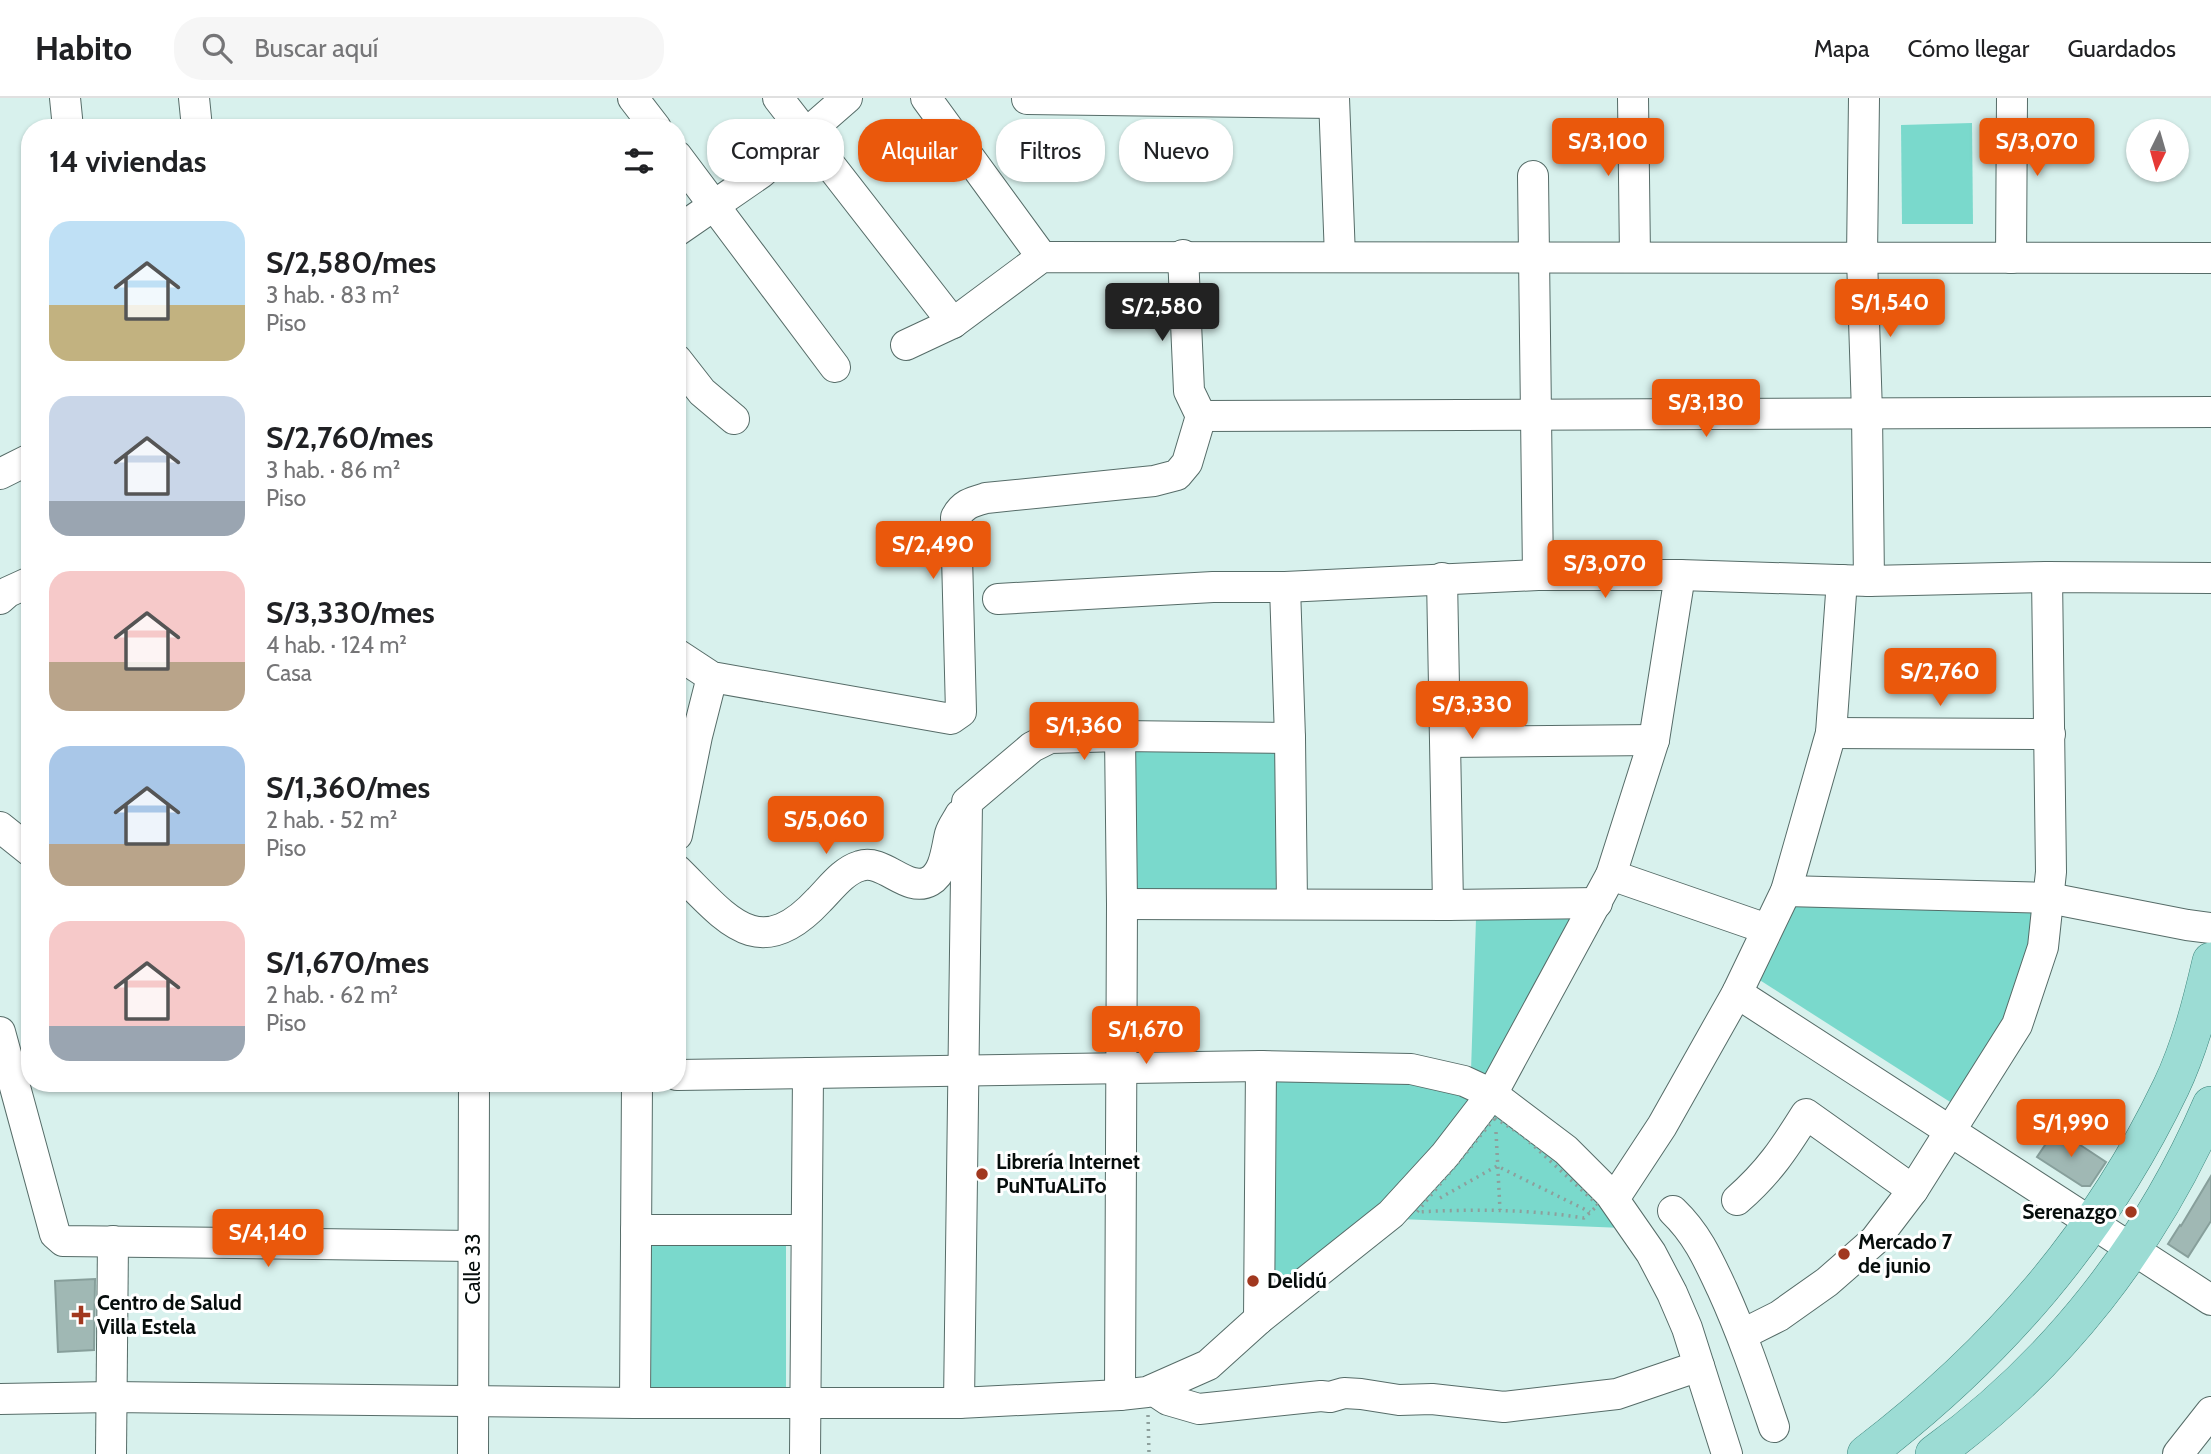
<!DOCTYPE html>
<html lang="es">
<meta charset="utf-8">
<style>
body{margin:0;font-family:Cabin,sans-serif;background:#f6f6f6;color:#202124;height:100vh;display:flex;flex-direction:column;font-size:26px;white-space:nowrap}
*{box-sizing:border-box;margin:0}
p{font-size:23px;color:#757577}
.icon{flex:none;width:38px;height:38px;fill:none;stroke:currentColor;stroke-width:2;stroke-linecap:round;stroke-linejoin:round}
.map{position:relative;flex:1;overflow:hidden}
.details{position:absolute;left:21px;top:21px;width:665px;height:973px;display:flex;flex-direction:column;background:#fff;border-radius:28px;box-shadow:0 2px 5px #0004}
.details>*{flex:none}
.banner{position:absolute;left:707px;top:21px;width:665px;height:63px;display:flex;gap:14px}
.needle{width:46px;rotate:185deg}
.controls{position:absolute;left:2126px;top:21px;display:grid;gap:14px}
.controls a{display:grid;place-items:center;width:63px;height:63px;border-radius:50%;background:#fff;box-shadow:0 2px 5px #0004;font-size:35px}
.price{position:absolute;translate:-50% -60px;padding:0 16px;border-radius:7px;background:#ea580c;color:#fff;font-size:23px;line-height:46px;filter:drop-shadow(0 2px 4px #0008)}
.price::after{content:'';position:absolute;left:50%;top:42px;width:21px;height:16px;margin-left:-10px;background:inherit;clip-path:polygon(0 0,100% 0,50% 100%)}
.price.selected{background:#222;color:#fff}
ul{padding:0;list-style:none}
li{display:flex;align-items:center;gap:21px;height:175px;padding:0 28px}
li span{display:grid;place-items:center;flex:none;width:196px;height:140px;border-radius:21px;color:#555}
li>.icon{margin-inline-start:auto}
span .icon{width:84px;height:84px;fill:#fffc;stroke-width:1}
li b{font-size:30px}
h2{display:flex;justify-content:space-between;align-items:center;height:84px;padding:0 28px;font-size:30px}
.pill{padding:0 24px;border-radius:28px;background:#fff;box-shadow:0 2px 5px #0004;font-size:24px;line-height:63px}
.pill.selected{background:#ea580c;color:#fff}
header{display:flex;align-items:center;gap:42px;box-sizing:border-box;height:98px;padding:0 35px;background:#fff;border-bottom:2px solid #e0e0e0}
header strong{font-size:33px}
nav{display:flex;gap:38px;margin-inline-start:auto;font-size:24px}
.search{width:490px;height:63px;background:#f6f6f6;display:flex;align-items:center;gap:18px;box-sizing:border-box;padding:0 24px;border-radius:28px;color:#757577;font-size:26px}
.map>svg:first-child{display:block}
.green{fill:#7ad9cc}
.building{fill:#a0b8b4;stroke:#879f9b;stroke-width:2}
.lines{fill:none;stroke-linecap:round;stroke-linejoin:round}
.minor-casing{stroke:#566c68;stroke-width:32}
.major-casing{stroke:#3d857c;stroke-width:38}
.path{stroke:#8d9f9c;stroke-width:3.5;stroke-dasharray:2 5;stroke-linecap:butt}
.minor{stroke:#fff;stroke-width:30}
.major{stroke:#9cdcd4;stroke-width:37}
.poi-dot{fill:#a1381f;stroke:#fff;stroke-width:2.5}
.labels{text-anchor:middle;stroke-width:6;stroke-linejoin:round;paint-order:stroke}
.poi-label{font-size:21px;font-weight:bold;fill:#060d0c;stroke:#fff;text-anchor:start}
.street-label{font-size:21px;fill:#060d0c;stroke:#fff}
</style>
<header>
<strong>Habito</strong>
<div class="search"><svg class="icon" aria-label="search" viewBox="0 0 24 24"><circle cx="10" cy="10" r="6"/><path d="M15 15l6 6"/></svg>Buscar aquí</div>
<nav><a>Mapa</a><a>Cómo llegar</a><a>Guardados</a></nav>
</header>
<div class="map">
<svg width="2211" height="1356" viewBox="0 0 2211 1356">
<rect width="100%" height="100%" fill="#d8f1ed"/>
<g class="green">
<path d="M1972,25L1973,126H1902L1901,27Z"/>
<path d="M1279,651L1281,792L1133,794L1131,654Z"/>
<path d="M1792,806L2039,814L2000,944L1958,1009L1758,881Z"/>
<path d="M1581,819L1487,978L1471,973L1476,821Z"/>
<path d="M1408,983L1474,1000L1415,1073L1339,1147L1264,1210V984Z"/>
<path d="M1499,1012L1567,1069L1623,1130L1399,1121Z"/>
<path d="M640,1144H786V1296L643,1292Z"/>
</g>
<g class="building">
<path d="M2056,1031L2106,1064L2090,1088H2082L2037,1059Z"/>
<path d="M2211,1078V1123L2188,1159L2168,1146L2180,1127L2181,1128Z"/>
<path d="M95,1181L94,1252L58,1254L55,1183Z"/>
</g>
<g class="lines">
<defs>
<g id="minor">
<path d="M65,0L68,30"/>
<path d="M194,0L197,30"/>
<path d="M633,0L656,30"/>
<path d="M778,0L953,225"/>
<path d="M926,0L1042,159"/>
<path d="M1334,0L1340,159"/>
<path d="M1633,0L1635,159"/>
<path d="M1864,0L1862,160L1867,315L1869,483"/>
<path d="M1027,1L1334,5"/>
<path d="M677,58L835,269"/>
<path d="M1533,78L1538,477"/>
<path d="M677,133L761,75L847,0"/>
<path d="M2011,160L2012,0"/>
<path d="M906,247L953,225L1042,159L2211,160"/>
<path d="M677,262L702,294L734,321"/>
<path d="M1201,318L2211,314"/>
<path d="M0,376L30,361"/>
<path d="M1442,480L1448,807"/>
<path d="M1285,489L1290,640L1292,805"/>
<path d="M0,501L8,494L30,484"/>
<path d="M998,501L1213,489H1285L1538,477H1680L1869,483L2047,479L2211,480"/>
<path d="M677,556L712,579L951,621L961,614L956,419C963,406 972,404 986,400L1154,383L1177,377L1187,365L1201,318L1189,293L1183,157"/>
<path d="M1831,635L2050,636"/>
<path d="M1120,638L1122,806L1120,1297"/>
<path d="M1446,644L1654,642"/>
<path d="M0,729L30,753"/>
<path d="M677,737L697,638L712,579"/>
<path d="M677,772C726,820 758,868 819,802C831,790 843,773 860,768C884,760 907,796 930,783C945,774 946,752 950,736C952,729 957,723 960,717"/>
<path d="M1611,777L1767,831"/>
<path d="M1786,793L2049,800L2187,827L2211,830"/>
<path d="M1122,806L1448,807L1597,805"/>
<path d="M1737,895L2211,1202"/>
<path d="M0,934L55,1136L63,1143L473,1148"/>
<path d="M677,977L1261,968L1411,971L1464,983L1492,996L1566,1052L1610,1096L1651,1155L1672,1195L1687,1230L1727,1356"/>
<path d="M1614,1101L1662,1028L1737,895L1786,793L1831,635L1842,482"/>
<path d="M1737,1102C1769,1074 1784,1051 1806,1016L1913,1092"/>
<path d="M1673,1113C1697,1136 1708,1161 1722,1191C1743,1237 1758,1282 1774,1329"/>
<path d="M636,1132H806"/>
<path d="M1259,1221L1261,968"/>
<path d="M1743,1236L1779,1218L1827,1184L1875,1142L1913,1092L2017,927L2043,849L2051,774L2047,479"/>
<path d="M1153,1292L1168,1302L1199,1311L1321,1298L1330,1299L1344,1295L1361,1296L1399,1302L1432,1301L1504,1309L1617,1296L1699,1268"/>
<path d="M0,1301L112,1299L635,1305H959L1120,1297L1147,1294L1208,1267L1259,1221L1391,1116L1445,1057L1492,996L1611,777L1654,642L1680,477"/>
<path d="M635,1305L637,985"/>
<path d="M959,1305L967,704L1032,649L1050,640L1120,638L1290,640"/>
<path d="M111,1356L113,1143"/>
<path d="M473,1356L474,985"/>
<path d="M805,1356L808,975"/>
<path d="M2178,1356L2211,1314"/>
</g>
<g id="major">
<path d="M1866,1356C1997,1256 2099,1139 2171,989C2190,949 2201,906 2211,863"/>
<path d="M1934,1356C2057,1267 2151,1146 2211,1007"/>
</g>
</defs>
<use href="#minor" class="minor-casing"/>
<use href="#major" class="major-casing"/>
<g class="path">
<path d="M1495,1020L1522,1037L1598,1107L1584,1120C1528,1111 1473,1111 1417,1114Z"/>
<path d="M1496,1034L1500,1112"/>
<path d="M1440,1100L1497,1068L1590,1114"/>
<path d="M1148,1317L1149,1356"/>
</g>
<use href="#minor" class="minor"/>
<use href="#major" class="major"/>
</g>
<g class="poi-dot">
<circle cx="982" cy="1076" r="7"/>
<circle cx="2131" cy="1114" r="7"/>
<circle cx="1844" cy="1156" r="7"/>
<circle cx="1253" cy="1183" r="7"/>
<path d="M77.5 1206.5h7v7h7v7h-7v7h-7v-7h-7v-7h7z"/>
</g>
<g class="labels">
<g class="poi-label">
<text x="996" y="1071">Librería Internet<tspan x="996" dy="24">PuNTuALiTo</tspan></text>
<text x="2117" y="1121" text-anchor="end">Serenazgo</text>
<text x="1858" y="1151">Mercado 7<tspan x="1858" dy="24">de junio</tspan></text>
<text x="1267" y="1190">Delidú</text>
<text x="97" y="1212">Centro de Salud<tspan x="97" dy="24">Villa Estela</tspan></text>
</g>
<g class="street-label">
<text transform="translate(473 1171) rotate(-90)" y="7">Calle 33</text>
</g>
</g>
</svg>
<div class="controls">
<a><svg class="needle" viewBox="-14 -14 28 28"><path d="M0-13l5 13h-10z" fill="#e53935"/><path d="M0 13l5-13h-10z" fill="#757577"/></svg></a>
</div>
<b class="price" style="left:1608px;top:80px">S/3,100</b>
<b class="price" style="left:2037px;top:80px">S/3,070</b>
<b class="price" style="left:1890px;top:241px">S/1,540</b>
<b class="price selected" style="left:1162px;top:245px">S/2,580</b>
<b class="price" style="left:1706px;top:341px">S/3,130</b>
<b class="price" style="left:933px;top:483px">S/2,490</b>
<b class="price" style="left:1605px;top:502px">S/3,070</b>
<b class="price" style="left:1940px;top:610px">S/2,760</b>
<b class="price" style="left:1472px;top:643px">S/3,330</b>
<b class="price" style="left:1084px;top:664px">S/1,360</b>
<b class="price" style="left:826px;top:758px">S/5,060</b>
<b class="price" style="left:1146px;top:968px">S/1,670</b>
<b class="price" style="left:2071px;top:1061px">S/1,990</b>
<b class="price" style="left:268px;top:1171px">S/4,140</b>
<div class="banner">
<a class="pill">Comprar</a>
<a class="pill selected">Alquilar</a>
<a class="pill">Filtros</a>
<a class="pill">Nuevo</a>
</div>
<section class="details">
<h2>14 viviendas<svg class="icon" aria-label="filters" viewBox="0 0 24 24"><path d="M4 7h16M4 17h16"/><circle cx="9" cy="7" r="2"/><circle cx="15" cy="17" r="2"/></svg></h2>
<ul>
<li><span style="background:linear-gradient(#bfe0f5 60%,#c2b280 0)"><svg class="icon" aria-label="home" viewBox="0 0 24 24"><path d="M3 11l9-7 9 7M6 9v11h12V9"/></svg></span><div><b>S/2,580/mes</b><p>3 hab. · 83 m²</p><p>Piso</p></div></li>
<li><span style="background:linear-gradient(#c9d6e8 75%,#9aa5b1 0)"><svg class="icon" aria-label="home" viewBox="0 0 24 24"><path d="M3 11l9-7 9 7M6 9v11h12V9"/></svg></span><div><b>S/2,760/mes</b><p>3 hab. · 86 m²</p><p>Piso</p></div></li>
<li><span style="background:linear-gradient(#f6c9c9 65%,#b9a48a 0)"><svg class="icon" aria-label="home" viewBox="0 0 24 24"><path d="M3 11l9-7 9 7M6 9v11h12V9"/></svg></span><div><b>S/3,330/mes</b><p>4 hab. · 124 m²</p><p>Casa</p></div></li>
<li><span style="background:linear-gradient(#a9c7e8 70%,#b9a48a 0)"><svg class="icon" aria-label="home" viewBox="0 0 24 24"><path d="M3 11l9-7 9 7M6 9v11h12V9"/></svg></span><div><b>S/1,360/mes</b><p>2 hab. · 52 m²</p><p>Piso</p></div></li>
<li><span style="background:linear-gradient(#f6c9c9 75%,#9aa5b1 0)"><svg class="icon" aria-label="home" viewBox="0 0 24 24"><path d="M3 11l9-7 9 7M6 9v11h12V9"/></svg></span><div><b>S/1,670/mes</b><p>2 hab. · 62 m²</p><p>Piso</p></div></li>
</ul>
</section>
</div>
